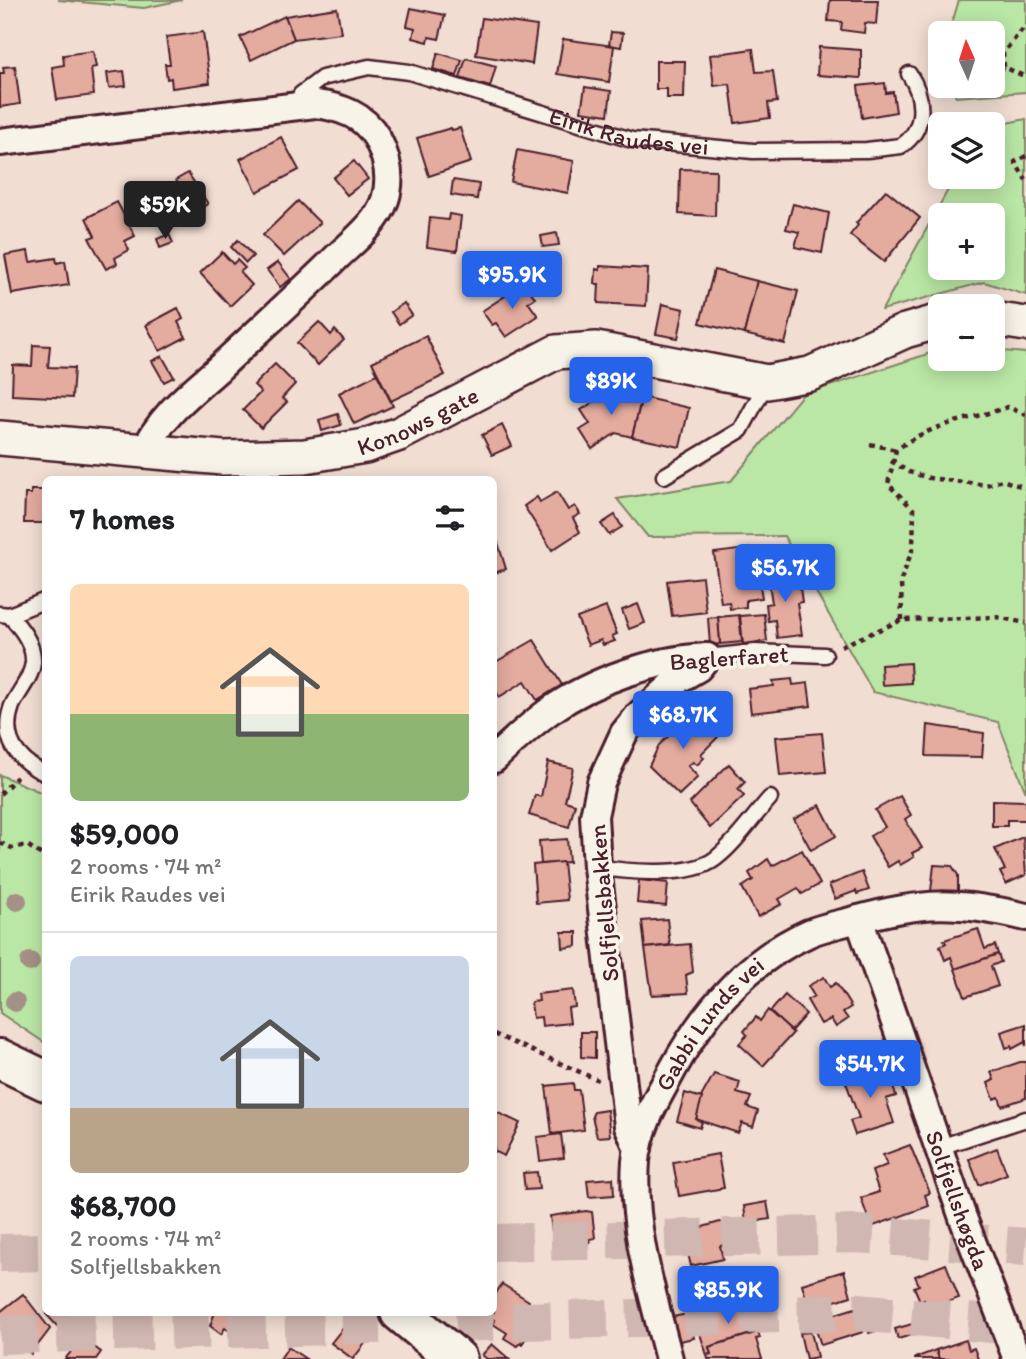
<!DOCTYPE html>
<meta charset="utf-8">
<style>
body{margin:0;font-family:Itim,sans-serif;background:#f2f2f2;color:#202124;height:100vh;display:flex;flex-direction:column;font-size:26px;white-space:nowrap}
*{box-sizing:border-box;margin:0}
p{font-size:23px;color:#757577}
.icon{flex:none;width:38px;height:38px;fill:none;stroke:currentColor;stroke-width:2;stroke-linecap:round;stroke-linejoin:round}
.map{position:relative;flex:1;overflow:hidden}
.details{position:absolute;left:42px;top:476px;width:455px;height:840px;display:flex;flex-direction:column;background:#fff;border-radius:10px;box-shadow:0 4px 18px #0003}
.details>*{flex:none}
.needle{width:46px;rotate:357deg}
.controls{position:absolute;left:928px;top:21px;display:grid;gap:14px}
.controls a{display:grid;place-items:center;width:77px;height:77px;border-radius:10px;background:#fff;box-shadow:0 4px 18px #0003;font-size:35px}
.price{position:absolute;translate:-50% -60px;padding:0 16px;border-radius:7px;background:#2563eb;color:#fff;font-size:23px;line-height:46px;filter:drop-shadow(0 2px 4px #0008)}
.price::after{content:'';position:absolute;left:50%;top:42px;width:21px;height:16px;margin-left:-10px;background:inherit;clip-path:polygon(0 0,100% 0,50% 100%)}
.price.current{background:#222;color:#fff}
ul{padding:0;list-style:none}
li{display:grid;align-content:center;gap:14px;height:371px;padding:0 28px}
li+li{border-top:2px solid #e0e0e0}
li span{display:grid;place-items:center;height:217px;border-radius:10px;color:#555}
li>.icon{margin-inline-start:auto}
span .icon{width:126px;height:126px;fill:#fffc;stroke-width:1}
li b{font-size:30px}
h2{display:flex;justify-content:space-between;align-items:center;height:84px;padding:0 28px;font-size:30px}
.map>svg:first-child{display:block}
.green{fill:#bae7a5;stroke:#828368;stroke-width:2;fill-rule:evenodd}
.building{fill:#e4ab9f;stroke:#4a1f2b;stroke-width:2}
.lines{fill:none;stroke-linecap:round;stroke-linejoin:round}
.trunk-tunnel{stroke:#d0b7b1;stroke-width:38;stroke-dasharray:38 19;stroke-linecap:butt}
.service-casing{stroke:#4a1f2b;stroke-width:19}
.minor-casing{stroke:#4a1f2b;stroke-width:32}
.tertiary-casing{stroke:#4a1f2b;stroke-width:38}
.secondary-casing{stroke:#4a1f2b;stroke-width:44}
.path{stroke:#4a1f2b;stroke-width:4.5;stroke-dasharray:5 5;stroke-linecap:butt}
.service{stroke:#f7f3e8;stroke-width:14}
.minor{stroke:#f7f3e8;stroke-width:26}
.tertiary{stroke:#f7f3e8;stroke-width:33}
.secondary{stroke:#f7f3e8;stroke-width:38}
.tree{fill:#a59087}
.labels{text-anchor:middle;stroke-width:7;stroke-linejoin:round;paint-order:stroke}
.street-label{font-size:24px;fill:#4a1f2b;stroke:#f7f3e8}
</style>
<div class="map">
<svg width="1026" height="1359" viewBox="0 0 1026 1359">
<rect width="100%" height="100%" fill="#f1ddd2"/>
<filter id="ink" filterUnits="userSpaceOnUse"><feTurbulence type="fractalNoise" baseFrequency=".0143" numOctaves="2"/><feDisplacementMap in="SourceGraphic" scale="14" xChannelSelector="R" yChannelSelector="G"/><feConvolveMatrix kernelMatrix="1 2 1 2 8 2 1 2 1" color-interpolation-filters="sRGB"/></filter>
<g filter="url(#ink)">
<g class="green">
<path d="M58,0H182L144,8Z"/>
<path d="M959,0H1026V92L956,97L952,86H992V33H949Z"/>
<path d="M1026,119V295L984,282L882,310L955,177H992V126ZM940,215H992V268H940Z"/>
<path d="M940,350V359H992V350L1026,353V793L998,722L873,692L784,536L648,537L617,499L731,481L802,395Z"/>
<path d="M0,775L45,794V1043L0,1013Z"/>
</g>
<g class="building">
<path d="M830,0H878L876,24L865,23L864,33L841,30L842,22L828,21Z"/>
<path d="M337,8L341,33L294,39L285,16Z"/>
<path d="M411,8L445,15L439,39L429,37L428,42L413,38L415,28L407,26Z"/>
<path d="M285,16L294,39L251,60L240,37Z"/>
<path d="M482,18L537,26L532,64L476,55Z"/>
<path d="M203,32L210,83L172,88L171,78L167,79L165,64H170L166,37Z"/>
<path d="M611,32L623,33L621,47L609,45Z"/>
<path d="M563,39L614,46L609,82L557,74Z"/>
<path d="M819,47L861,50V78L817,75Z"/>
<path d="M753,49L756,72L773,71L777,102L768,103L770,118L735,123L730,84L714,86L710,55Z"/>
<path d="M93,51L96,67L91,68L94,95L57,100L52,67L64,65L63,55Z"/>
<path d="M438,53L462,60L457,76L433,69Z"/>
<path d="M466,58L496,66L490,87L460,78Z"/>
<path d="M656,61H685L684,98H667V89H656Z"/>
<path d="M15,66L20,104L0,107V73H4L3,67Z"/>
<path d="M124,71L126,86L109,88L107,73Z"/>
<path d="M885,83L886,93L893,92L896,112L862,118L858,86Z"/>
<path d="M585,87L611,91L608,115L581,111Z"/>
<path d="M451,128L452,130L460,128L471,162L429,176L417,138Z"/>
<path d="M281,137L299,170L257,192L240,159Z"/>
<path d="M517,150L574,161L568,193L511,182Z"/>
<path d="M354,161L368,179L347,195L333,178Z"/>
<path d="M680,169L716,170L715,216L679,214Z"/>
<path d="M188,173L208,204L193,212L196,218L184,225L167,193L179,186L176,180Z"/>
<path d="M453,180L479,184L477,199L451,195Z"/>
<path d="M886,190L920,218L884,262L850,235L858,225L856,223Z"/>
<path d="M298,201L320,223L284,256L263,235Z"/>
<path d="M117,202L135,236L125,241L129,250L115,258L117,264L106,269L89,238L95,236L86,218Z"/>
<path d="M793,204L829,213L822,253L795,247L799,232L786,229Z"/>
<path d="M449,214L461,216L457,251L427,247L430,218L448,220Z"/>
<path d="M557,233L559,245L543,247L541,236Z"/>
<path d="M169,234L173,243L160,248L157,239Z"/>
<path d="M238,240L253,256L246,263L231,247Z"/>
<path d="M28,251L30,262L56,258L57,263L65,261L69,285L12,294L5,255Z"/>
<path d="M222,252L233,264L237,260L245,268L240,272L252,285L230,306L200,273Z"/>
<path d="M278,262L291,279L280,287L267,270Z"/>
<path d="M600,266L648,269L646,306L598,303L599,284H595L596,269L600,270Z"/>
<path d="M714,270L757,281L744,334L700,323Z"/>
<path d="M757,281L798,291L785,344L744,334Z"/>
<path d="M525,283L535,298L528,302L538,316L506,337L496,323L492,325L482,311Z"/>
<path d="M404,303L412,315L399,324L391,312Z"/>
<path d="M662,304L684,309L678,338L656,334Z"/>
<path d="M178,308L183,319L178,322L186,337L160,351L146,325Z"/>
<path d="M319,322L331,335L335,330L344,340L318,365L297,343Z"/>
<path d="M426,336L445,375L391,401L372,362Z"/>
<path d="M33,345L50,346L48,367L74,368L72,398L12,395L13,365L32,366Z"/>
<path d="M162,356L174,377L164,382L152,361Z"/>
<path d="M275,364L295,384L282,398L287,402L261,428L243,410L261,392L254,385Z"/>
<path d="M377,374L393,406L354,424L339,393Z"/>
<path d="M616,391L642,397L632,437L616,433L592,449L580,430L590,424L581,410L607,393Z"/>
<path d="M642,397L689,408L680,447L632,437Z"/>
<path d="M338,414L341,425L322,431L319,420Z"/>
<path d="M502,425L512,446L492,455L482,435Z"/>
<path d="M31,490H46V523H24L25,494H31Z"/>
<path d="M557,492L568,510L575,506L580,514L573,518L580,532L552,550L524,506L537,497L540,502Z"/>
<path d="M615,515L622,527L609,535L601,524Z"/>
<path d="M494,530L506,569L494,573Z"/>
<path d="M754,548L762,598L746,600V607L730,609L729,602L721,603L714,553Z"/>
<path d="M798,572L802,602L797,603L802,635L777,638L775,620L768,621L766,604L772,603L768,576Z"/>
<path d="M702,577L706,612L672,616L667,581Z"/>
<path d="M638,604L645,623L629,629L622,610Z"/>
<path d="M606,607L617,634L612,636L615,641L603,645L601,640L588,645L577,618Z"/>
<path d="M764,614L767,641L743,644L740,616Z"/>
<path d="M739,615L742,642L720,644L718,617Z"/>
<path d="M718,617L720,644L710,645L708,618Z"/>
<path d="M534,640L562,685L537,700L525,681L499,697L494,687V663Z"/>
<path d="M910,663L911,683L882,685L881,665Z"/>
<path d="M792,679L793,685L808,683L811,706L751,713L748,689L774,686L773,681Z"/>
<path d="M694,706L718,737L701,754L704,758L697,765L693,762L688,766L698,777L679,795L649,766L659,745L674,731L671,728Z"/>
<path d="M928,725L984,733L982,757L926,756Z"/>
<path d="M822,733L826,772L780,776L776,737Z"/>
<path d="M548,762L573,768L565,801L575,804L569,827L529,815L535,795L541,797Z"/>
<path d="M729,764L745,782L738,789L744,796L710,828L690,803Z"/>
<path d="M900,796L911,815L905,819L922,848L912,853L914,857L900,865L898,861L888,867L870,836L885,827L875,810Z"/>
<path d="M992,800L1026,801V820H1007V826H992Z"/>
<path d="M820,805L836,836L811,850L794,819Z"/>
<path d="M1023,837L1026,875L1006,884L1000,872L1005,870L995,849Z"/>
<path d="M567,839L569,862L541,864L539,841Z"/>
<path d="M802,850L820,884L802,894L798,888L779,899L782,904L758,917L742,887L753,880L749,873L768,859L772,866Z"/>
<path d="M563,862L567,900L536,903L533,865Z"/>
<path d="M934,865L952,866L958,875V891H931Z"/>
<path d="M862,872L869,890L857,894L856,891L835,899L829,885Z"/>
<path d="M639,880L668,883L666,906L637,903Z"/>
<path d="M667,919L670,945L645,948L642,921Z"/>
<path d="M978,929L985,949L995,945L998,954L955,969L951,957L945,960L940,946L946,943L944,940Z"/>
<path d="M562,932H577V946L563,948Z"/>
<path d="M690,944L693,972L686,975L688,993L652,995L645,948Z"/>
<path d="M998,954L1001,962L991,966L998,986L965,997L955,969Z"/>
<path d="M824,977L830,987L836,983L851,1007L843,1012L848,1019L836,1027L831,1019L821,1024L807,1000L814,996L808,986Z"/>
<path d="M573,990L575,1007L568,1008L570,1023L542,1026L541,1017L533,1018L531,1002L539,1001L538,994Z"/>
<path d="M785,995L806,1014L791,1031L770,1012Z"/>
<path d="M768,1010L793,1033L763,1066L739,1044L747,1035L744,1031L756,1017L760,1021Z"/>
<path d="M1026,1024V1046L1025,1042L1012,1049L1011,1046L1006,1048L1001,1032Z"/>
<path d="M581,1032H595V1058L581,1057Z"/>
<path d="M1020,1062H1026V1098L1002,1106L999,1097L994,1099L988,1083L994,1080L991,1072Z"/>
<path d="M873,1066L880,1084L891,1080L896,1096L886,1099L894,1123L855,1135L850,1121L859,1118L844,1077Z"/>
<path d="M714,1074L740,1082L737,1093L751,1097L747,1107L758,1111L753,1127L742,1123L738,1133L696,1119L701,1097Z"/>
<path d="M573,1083L574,1090H579L584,1130L552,1134L546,1086Z"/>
<path d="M685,1093L702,1098L696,1119L702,1122L700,1128L677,1121Z"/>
<path d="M607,1110L610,1136L597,1137L592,1116L594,1112Z"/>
<path d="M494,1111L520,1123L504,1156L494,1151Z"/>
<path d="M561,1134L564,1158L540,1161L537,1137Z"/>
<path d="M910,1145L930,1193L925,1195L929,1206L871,1227L861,1198L879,1192L872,1171L887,1165L883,1155Z"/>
<path d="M997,1148L1007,1174L979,1185L969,1159Z"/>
<path d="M718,1154L724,1188L679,1196L673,1162Z"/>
<path d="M537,1172L539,1189L525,1190L523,1173Z"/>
<path d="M613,1178L614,1195L589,1197L587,1180Z"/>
<path d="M767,1202L770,1219L746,1223L744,1206Z"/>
<path d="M586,1211L592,1212L595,1238L590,1239V1242L560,1246L558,1231L552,1232L550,1216Z"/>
<path d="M720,1222L728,1223L732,1243L720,1246L723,1259L691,1266L686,1246L681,1247L678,1234Z"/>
<path d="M946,1264L959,1298L927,1309L924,1299L920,1301L914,1287L919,1285L915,1276Z"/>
<path d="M844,1271L851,1296L809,1309L802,1284Z"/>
<path d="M502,1284L529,1301L525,1308L540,1317L522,1344L521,1342L517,1346L504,1338L507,1333L493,1324L495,1321L486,1312H494V1296Z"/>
<path d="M23,1294L50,1329L31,1354L5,1329L7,1327L0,1318V1312Z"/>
<path d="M751,1302L758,1332L709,1347L711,1354L707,1355L697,1325L706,1322L704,1317Z"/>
<path d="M874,1303L883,1329L869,1333L860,1308Z"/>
<path d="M855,1308L863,1332L821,1345L813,1321Z"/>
<path d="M48,1312H64L68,1317L58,1327L46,1314Z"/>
<path d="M215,1312H254V1313L238,1336L225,1328L221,1334L210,1326Z"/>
<path d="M688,1314L694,1338L679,1341L672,1317Z"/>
<path d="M346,1324L367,1341L353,1359L331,1343Z"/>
<path d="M912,1324L915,1334L898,1339L895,1329Z"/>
<path d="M758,1332L760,1338L756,1339L762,1359H708L707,1355L711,1354L709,1347Z"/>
<path d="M811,1332L817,1357L806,1359L800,1333Z"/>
<path d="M82,1338L101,1352L96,1359H65Z"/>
<path d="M966,1340L969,1350L974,1348L978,1359H939L936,1350Z"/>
<path d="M492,1344L509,1359H487L482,1355Z"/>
<path d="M288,1347L306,1359H280Z"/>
<path d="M936,1350L939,1359H915V1358Z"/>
</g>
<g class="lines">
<g class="trunk-tunnel">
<path d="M494,1243L858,1234L1026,1247"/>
<path d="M0,1253L46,1252"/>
<path d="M0,1335L857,1312L1026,1327"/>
</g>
<defs>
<g id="service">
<path id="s1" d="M296,104L301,94L322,78L369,67L409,72L632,140L753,151L867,150L901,146C927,129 924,96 909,74"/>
<path d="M664,476L741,430L767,382"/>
<path d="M0,614L9,615C21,628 34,644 33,662C32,678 18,692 12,706C0,739 18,761 46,774"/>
<path d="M9,615L46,600"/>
<path d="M707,657L755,652L825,655"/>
<path d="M597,867C627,872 690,878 715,859C736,843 752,818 770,798"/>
<path d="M940,1147L1026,1119"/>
</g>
<g id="minor">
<path d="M0,142L315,104C341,107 364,115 377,138C387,157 392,179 385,200C377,223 355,240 338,256C299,295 258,331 218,369C190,394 160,416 145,451"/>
<path d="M494,759C512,742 531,724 551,710C593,680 656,659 707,657"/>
<path id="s2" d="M859,919L963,1218L1017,1359"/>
<path d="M638,1148L628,1126L597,867L594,816L601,783L624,733L638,716L679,679L698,668L707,657"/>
<path id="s3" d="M669,1359C653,1296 631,1227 636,1161C639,1126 657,1099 673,1069C704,1012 748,960 809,933C823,927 840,924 855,920C922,901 957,901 1026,917"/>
</g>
<g id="tertiary">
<path d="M992,319L1026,324"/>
<path id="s4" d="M0,438L223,458L305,456L365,446L399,434L556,352L596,349L767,382L810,374L905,331L940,321"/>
</g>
<g id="secondary">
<path d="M0,1059L46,1081"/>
<path d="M400,1312L457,1359"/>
</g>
</defs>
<use href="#service" class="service-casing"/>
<use href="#minor" class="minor-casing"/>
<use href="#tertiary" class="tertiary-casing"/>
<use href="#secondary" class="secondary-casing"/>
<g class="path">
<path d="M1004,67L1003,53L1026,25"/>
<path d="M992,76L1004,67L1026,77"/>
<path d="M937,91L957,86"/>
<path d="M1026,156L1015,162L1026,180"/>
<path d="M870,444L896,450"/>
<path d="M891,461L909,472L929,478L986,485L1002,480L1026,488"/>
<path d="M902,620L901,580L913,548L914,510L888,484L896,450C929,424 969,420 1008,407L1026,415"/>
<path d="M841,646L902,620L996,617L1026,623"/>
<path d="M0,794L17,777"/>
<path d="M0,843L12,848L27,845L46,858"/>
<path d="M494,1034L598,1080"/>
</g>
<use href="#service" class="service"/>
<use href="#minor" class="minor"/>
<use href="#tertiary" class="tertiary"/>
<use href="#secondary" class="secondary"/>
</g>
<g class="tree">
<circle cx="17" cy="901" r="10"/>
<circle cx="30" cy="962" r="10"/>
<circle cx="15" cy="1002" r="10"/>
</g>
</g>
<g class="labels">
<g class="street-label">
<text dy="8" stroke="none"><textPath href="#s1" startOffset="355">Eirik Raudes vei</textPath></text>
<text dy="8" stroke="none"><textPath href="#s4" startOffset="425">Konows gate</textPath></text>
<text transform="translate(729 658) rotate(-4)" y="8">Baglerfaret</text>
<text transform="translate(604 903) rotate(-95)" y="8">Solfjellsbakken</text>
<text dy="8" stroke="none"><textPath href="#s3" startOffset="360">Gabbi Lunds vei</textPath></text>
<text dy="8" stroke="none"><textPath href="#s2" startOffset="298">Solfjellshøgda</textPath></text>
</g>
</g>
</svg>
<div class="controls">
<a><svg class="needle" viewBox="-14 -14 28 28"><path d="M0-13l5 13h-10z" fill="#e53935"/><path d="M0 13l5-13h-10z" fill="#757577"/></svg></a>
<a><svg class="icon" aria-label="layers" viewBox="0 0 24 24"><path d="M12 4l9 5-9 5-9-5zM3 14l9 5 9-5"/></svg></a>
<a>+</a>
<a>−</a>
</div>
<b class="price current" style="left:165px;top:241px">$59K</b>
<b class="price" style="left:512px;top:311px">$95.9K</b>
<b class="price" style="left:611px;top:417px">$89K</b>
<b class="price" style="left:785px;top:604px">$56.7K</b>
<b class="price" style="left:683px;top:751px">$68.7K</b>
<b class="price" style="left:870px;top:1100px">$54.7K</b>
<b class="price" style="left:728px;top:1326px">$85.9K</b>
<section class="details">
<h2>7 homes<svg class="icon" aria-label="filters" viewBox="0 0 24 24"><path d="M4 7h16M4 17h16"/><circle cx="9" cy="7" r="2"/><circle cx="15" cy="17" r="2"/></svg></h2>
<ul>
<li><span style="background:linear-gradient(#ffd9b3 60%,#8fb573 0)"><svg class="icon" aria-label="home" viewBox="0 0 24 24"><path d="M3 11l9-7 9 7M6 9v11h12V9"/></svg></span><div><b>$59,000</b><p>2 rooms · 74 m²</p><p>Eirik Raudes vei</p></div></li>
<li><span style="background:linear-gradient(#c9d6e8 70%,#b9a48a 0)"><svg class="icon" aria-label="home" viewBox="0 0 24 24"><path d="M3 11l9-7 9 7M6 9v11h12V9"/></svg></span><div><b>$68,700</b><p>2 rooms · 74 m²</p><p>Solfjellsbakken</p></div></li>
</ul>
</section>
</div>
